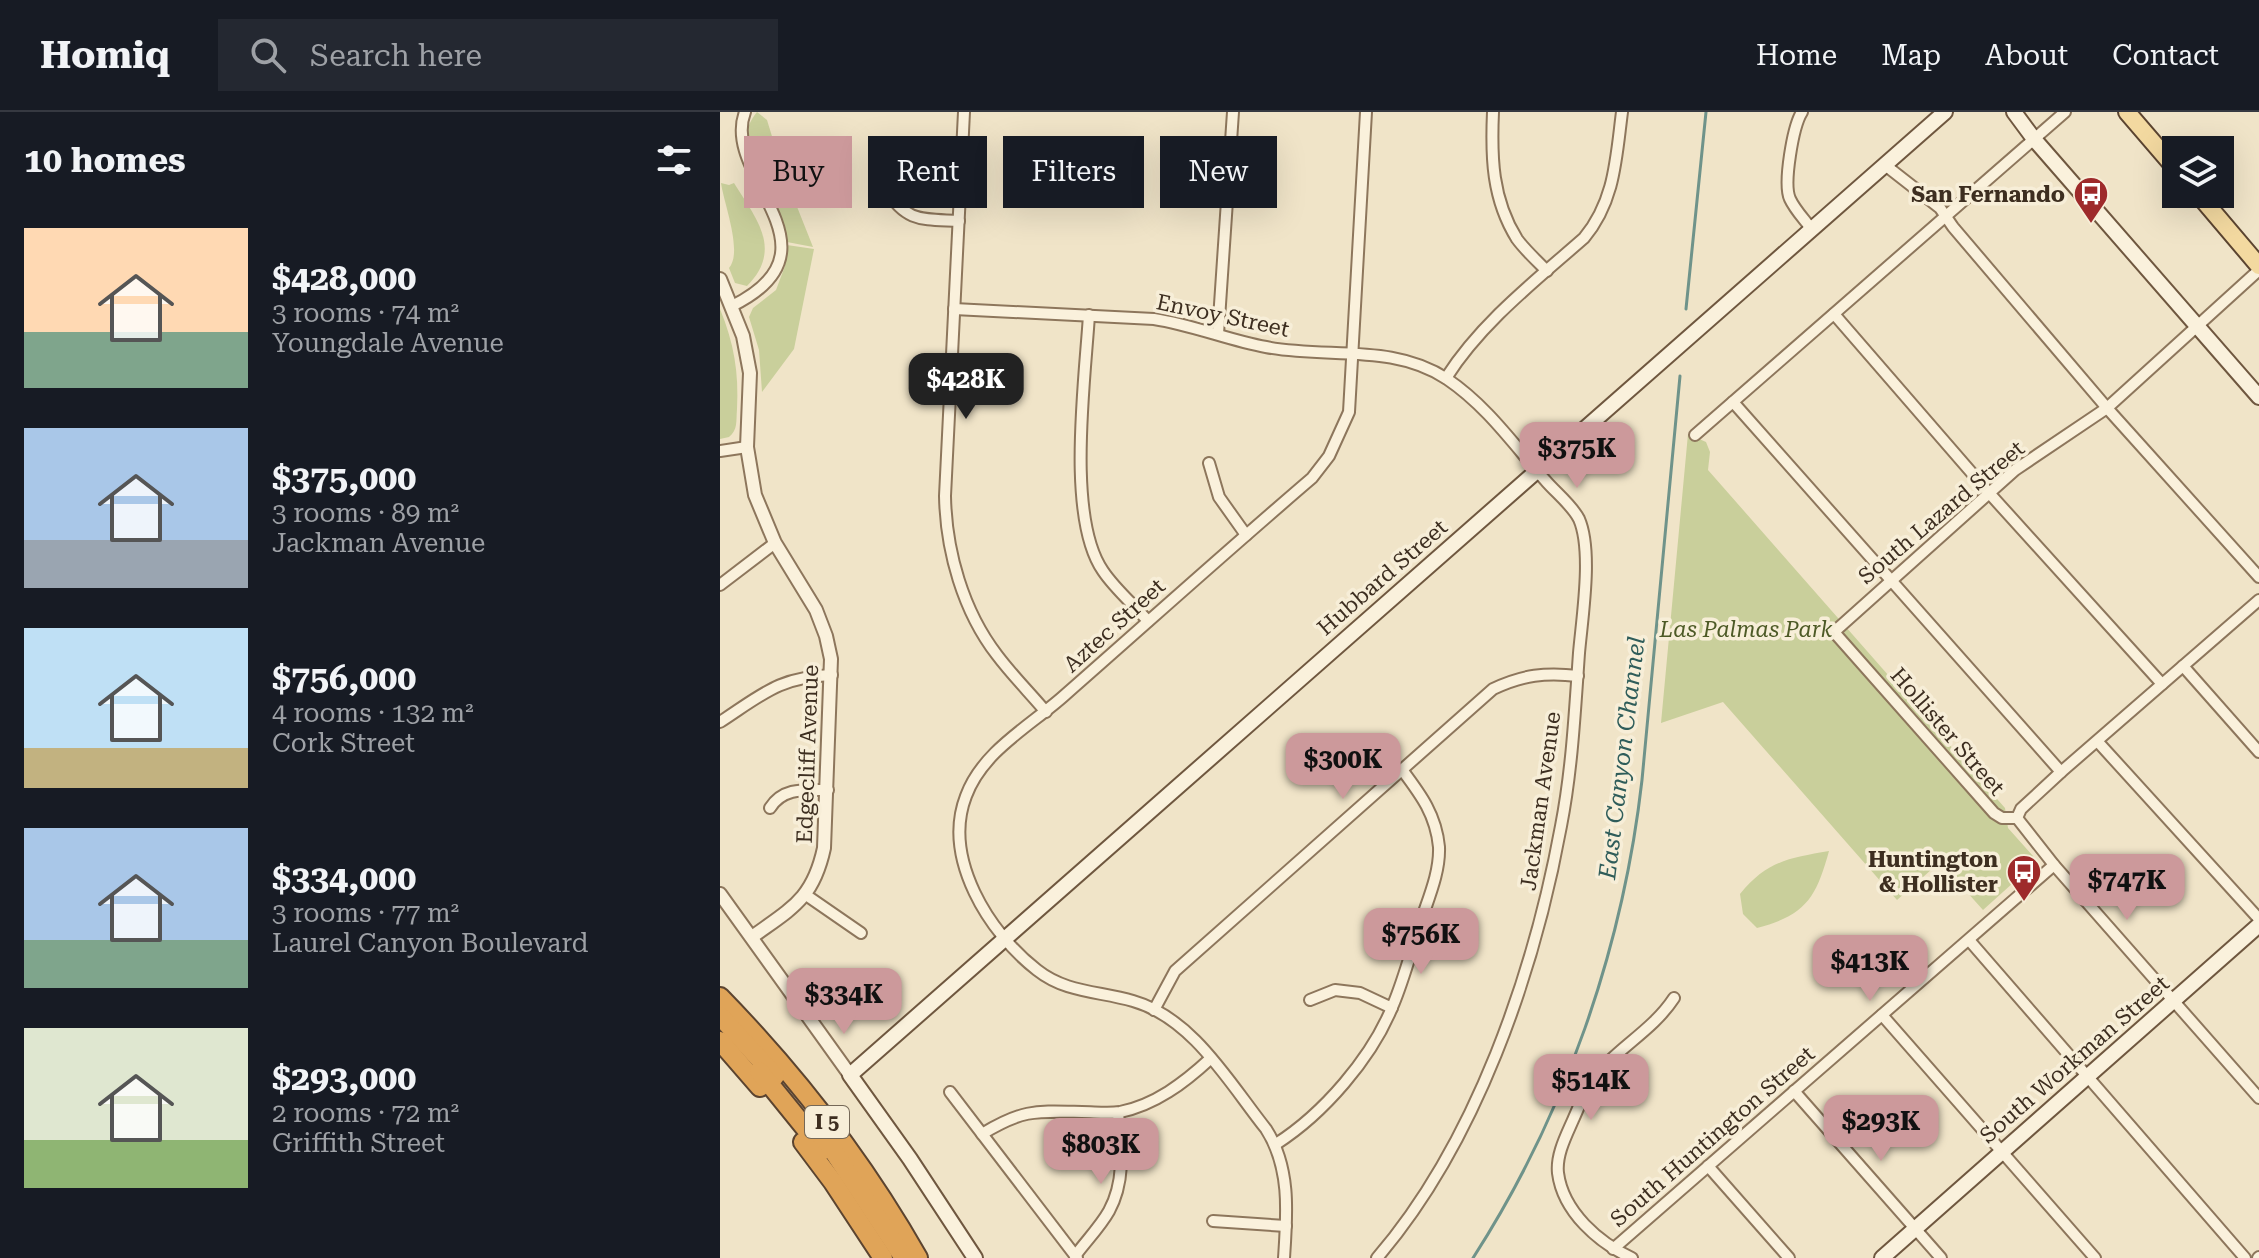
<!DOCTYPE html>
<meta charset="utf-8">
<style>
body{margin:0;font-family:"Roboto Serif",serif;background:#242831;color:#f1f3f6;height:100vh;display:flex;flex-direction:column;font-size:30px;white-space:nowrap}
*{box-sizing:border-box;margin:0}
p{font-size:26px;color:#9ea1a6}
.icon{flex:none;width:44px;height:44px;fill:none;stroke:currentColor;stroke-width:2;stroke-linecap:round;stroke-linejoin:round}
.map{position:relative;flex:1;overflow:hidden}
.panel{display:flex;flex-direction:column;background:#171b24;width:720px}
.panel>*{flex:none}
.guide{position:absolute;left:24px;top:24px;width:760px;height:72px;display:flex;gap:16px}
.tools{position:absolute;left:1442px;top:24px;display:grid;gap:16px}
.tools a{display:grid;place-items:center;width:72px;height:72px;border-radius:0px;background:#171b24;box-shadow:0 8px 32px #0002;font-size:40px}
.price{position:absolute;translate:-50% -68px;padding:0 18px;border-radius:16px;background:#cc999b;color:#111;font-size:26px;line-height:52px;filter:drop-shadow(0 2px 4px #0008)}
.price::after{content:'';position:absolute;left:50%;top:48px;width:24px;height:18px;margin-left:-12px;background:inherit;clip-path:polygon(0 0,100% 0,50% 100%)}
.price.on{background:#222;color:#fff}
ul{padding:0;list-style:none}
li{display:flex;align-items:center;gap:24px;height:200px;padding:0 24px}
li span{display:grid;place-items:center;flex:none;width:224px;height:160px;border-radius:0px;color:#555}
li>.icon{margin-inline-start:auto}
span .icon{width:96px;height:96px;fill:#fffc;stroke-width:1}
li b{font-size:34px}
h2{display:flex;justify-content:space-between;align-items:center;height:96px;padding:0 24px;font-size:34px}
.chip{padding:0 28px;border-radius:0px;background:#171b24;box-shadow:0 8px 32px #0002;font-size:28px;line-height:72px}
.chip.on{background:#cc999b;color:#111}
header{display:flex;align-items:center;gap:48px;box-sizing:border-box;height:112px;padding:0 40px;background:#171b24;border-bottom:2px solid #363941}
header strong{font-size:38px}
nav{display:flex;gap:44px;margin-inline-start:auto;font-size:28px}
.search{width:560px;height:72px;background:#242831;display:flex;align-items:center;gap:20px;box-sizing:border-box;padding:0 28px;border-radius:0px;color:#9ea1a6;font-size:30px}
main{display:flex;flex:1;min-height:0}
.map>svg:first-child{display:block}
.green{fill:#c9cf9b}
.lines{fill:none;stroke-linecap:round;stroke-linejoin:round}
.stream{stroke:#6f938a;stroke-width:3}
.minor-casing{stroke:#8d765c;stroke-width:14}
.tertiary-casing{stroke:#8d765c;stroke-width:16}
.secondary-casing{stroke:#6f573f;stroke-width:18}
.primary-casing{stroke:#5b4430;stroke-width:20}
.motorway-casing{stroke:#5b4430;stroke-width:22}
.minor{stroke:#faf1dc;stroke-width:10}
.tertiary{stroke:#faf1dc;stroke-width:12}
.secondary{stroke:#faf1dc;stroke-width:14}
.primary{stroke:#f3d9a0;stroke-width:16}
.motorway{stroke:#e0a458;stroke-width:18}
.labels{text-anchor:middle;stroke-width:7;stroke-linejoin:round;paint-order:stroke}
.shield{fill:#f7eed8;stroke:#756857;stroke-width:2}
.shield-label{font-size:20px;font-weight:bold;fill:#3d2e20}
.poi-label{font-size:22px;font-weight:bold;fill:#3d2e20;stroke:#f7eed8;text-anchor:end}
.street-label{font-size:22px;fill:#3d2e20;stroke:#f7eed8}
.park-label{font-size:22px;font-style:italic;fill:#4d5a26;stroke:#f7eed8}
.water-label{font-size:24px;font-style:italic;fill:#2f5d5a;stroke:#f7eed8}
</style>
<header>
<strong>Homiq</strong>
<div class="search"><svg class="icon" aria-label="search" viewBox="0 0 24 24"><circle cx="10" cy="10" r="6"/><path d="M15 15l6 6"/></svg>Search here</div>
<nav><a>Home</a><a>Map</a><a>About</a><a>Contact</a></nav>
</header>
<main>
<section class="panel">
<h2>10 homes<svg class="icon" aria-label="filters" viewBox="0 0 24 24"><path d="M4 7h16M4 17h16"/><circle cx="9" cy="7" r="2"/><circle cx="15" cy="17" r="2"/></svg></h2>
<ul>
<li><span style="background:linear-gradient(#ffd9b3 65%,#7fa58c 0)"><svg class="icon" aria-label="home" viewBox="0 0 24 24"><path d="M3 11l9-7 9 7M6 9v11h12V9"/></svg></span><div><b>$428,000</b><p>3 rooms · 74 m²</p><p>Youngdale Avenue</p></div></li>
<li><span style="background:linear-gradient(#a9c7e8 70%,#9aa5b1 0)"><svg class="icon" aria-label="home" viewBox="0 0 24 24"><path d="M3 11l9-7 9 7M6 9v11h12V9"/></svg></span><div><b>$375,000</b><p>3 rooms · 89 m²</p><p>Jackman Avenue</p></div></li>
<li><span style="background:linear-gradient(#bfe0f5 75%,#c2b280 0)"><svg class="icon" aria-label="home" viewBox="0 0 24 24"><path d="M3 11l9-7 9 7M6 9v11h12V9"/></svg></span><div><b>$756,000</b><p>4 rooms · 132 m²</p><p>Cork Street</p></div></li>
<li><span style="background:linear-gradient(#a9c7e8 70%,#7fa58c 0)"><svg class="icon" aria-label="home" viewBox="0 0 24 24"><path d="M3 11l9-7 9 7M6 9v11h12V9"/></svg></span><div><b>$334,000</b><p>3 rooms · 77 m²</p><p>Laurel Canyon Boulevard</p></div></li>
<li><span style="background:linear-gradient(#dfe7d0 70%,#8fb573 0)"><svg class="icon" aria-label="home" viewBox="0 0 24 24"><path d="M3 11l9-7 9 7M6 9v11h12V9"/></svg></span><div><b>$293,000</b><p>2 rooms · 72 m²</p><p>Griffith Street</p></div></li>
</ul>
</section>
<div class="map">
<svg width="1539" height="1146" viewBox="0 0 1539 1146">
<rect width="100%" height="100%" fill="#f0e4c8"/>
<g class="green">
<path d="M37,0L47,8L62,57L93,135L67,130C60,89 3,41 37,0Z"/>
<path d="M1,71L9,73L14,71C35,105 64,137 27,174L15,171L9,156C23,140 4,92 1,71Z"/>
<path d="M67,133L94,137L74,237L42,280L39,238L29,205L33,196L56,178L65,154Z"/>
<path d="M0,197C14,231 19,261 17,297C16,309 18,318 9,325L0,327Z"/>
<path d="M968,322L986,330L990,340L988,358L1285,696L1288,716L1313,744L1315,751L1263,798L1220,750L1177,788L1003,590L941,611Z"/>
<path d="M1109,739C1096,786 1086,803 1037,816L1023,802L1020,782C1047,749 1069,746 1109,739Z"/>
</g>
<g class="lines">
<g class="stream">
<path d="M966,197L986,0"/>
<path d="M753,1146C845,1003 903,836 922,668L960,264"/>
</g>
<defs>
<g id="minor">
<path d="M244,0L225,384C226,439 243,499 277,543C292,563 310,581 326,600"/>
<path d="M773,0C771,45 772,87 797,127C805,138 817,149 827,159"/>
<path d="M1082,0C1073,14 1063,72 1070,87C1075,98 1085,108 1092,118"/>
<path d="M1165,53L1220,96L1233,115L1387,296L1539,465"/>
<path d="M166,77C186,111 203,107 239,109"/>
<path d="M12,194C128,137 0,65 25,0"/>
<path d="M234,197L434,207C473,213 508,228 546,235C607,247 673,231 727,267C767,294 794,333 825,368C835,380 852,393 859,407C873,439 862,506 859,541C855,598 852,658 841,714C814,861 756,1031 657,1146"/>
<path d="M1114,202L1270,382L1442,572"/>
<path d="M369,203C365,268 346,406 383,459C395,477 414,493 428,509"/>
<path d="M498,222L513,0"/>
<path d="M726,266C761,211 815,169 864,126C895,89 896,46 902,0"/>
<path d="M1013,290L1341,660"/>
<path d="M975,323L1345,0"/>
<path d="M0,339L27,335"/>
<path d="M489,351L499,385L526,423"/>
<path d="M0,473L55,431"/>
<path d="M1463,554L1539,640"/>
<path d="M0,610C43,582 59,565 112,563"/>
<path d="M1378,630L1539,807"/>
<path d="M50,696C63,675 85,678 108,678"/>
<path d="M1297,706H1282L1274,701L1114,520L1295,358L1387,296L1539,158"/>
<path d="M1297,706L1334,753L1539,986"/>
<path d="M1297,706L1301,697L1341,660L1539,488"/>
<path d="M86,783L141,821"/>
<path d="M1249,828L1525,1146"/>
<path d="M590,888L615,878L640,881L672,896"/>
<path d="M434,898L455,859L773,577C802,563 826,560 858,564"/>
<path d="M1162,903L1375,1146"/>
<path d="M1074,979L1221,1146"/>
<path d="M230,980L357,1146"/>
<path d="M262,1022C303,997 316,999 362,1000C374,1000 388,1002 400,1000C435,993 464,971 490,947"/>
<path d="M556,1032C603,1002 652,946 673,893C684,867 691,839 700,812C708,787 720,761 719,735C716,703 701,683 683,659"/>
<path d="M988,1054L1069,1146"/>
<path d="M493,1109L566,1114"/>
<path d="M893,1137L1334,753"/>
<path d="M355,1144C366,1129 380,1115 389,1099C406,1068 401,1034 398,1001"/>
<path d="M564,1146C567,1102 571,1056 546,1017C510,972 473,906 413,889C379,879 346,881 317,858C269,821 222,746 246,684C263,638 312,613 346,582C428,510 509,437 592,366L609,344L629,300L646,0"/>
<path d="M912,1146C879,1131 843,1100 838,1061C836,1043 846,1024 853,1008C860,993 865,977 875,964C899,935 933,918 954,886"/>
<path d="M1538,1146L1539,1145"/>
</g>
<g id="tertiary">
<path d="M0,167L23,224L30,261L27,335L35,383L55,431L96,498L106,524L111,547L104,736C93,787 72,796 32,825"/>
<path d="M0,782L130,963"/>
</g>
<g id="secondary">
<path d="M1294,0L1314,27L1539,285"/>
<path d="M255,1146L190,1047L130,963L1225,0"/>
<path d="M1162,1146L1539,813"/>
</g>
<g id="primary">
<path d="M1407,0L1456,57"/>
<path d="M1478,82L1539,154"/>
</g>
<g id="motorway">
<path d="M0,885C76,963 144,1051 198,1146"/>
<path d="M0,904L55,964"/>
<path d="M0,929L40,975"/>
<path d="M39,959L103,1038"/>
<path d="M102,1022L184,1146"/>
<path d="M83,1030L113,1070L163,1146"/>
</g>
</defs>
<use href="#minor" class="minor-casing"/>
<use href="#tertiary" class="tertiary-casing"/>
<use href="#secondary" class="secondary-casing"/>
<use href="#primary" class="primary-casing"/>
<use href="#motorway" class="motorway-casing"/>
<use href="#minor" class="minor"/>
<use href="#tertiary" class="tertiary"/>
<use href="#secondary" class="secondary"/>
<use href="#primary" class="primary"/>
<use href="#motorway" class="motorway"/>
</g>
<defs>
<symbol id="bus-pin" viewBox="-11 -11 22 30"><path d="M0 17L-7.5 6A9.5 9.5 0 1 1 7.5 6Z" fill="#9e2a2b" stroke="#f7eed8"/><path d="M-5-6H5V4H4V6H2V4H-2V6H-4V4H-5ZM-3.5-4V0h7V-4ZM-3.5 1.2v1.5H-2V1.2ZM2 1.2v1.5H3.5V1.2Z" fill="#fff"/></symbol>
</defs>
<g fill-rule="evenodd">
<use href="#bus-pin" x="1351" y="62" width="40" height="54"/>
<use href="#bus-pin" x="1284" y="740" width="40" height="54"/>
</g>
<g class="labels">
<rect class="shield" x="85" y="994" width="44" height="32" rx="6"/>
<g class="shield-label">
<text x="107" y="1017">I 5</text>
</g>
<g class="poi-label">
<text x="1345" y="90">San Fernando</text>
<text x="1278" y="755">Huntington<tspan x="1278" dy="25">&amp; Hollister</tspan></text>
</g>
<g class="street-label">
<text transform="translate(503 203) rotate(12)" y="8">Envoy Street</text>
<text transform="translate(1221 400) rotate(-40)" y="8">South Lazard Street</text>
<text transform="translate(662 465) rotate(-41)" y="8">Hubbard Street</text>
<text transform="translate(394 513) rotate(-42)" y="8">Aztec Street</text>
<text transform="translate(1228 619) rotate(49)" y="8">Hollister Street</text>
<text transform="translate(87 642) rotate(-88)" y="8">Edgecliff Avenue</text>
<text transform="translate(820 689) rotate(-82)" y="8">Jackman Avenue</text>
<text transform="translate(1354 947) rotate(-41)" y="8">South Workman Street</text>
<text transform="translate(992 1024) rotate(-41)" y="8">South Huntington Street</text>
</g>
<g class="park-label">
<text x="1026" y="525">Las Palmas Park</text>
</g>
<g class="water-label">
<text transform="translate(902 646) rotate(-83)" y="8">East Canyon Channel</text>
</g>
</g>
</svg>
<div class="tools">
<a><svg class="icon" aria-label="layers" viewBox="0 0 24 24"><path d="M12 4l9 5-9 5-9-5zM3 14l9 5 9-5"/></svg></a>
</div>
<b class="price on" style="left:246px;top:309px">$428K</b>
<b class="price" style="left:857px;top:378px">$375K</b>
<b class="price" style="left:623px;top:689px">$300K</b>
<b class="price" style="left:1407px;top:810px">$747K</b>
<b class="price" style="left:701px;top:864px">$756K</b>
<b class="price" style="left:1150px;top:891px">$413K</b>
<b class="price" style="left:124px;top:924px">$334K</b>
<b class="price" style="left:871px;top:1010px">$514K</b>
<b class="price" style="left:1161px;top:1051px">$293K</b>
<b class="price" style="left:381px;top:1074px">$803K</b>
<div class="guide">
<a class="chip on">Buy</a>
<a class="chip">Rent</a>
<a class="chip">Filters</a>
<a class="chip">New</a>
</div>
</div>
</main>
